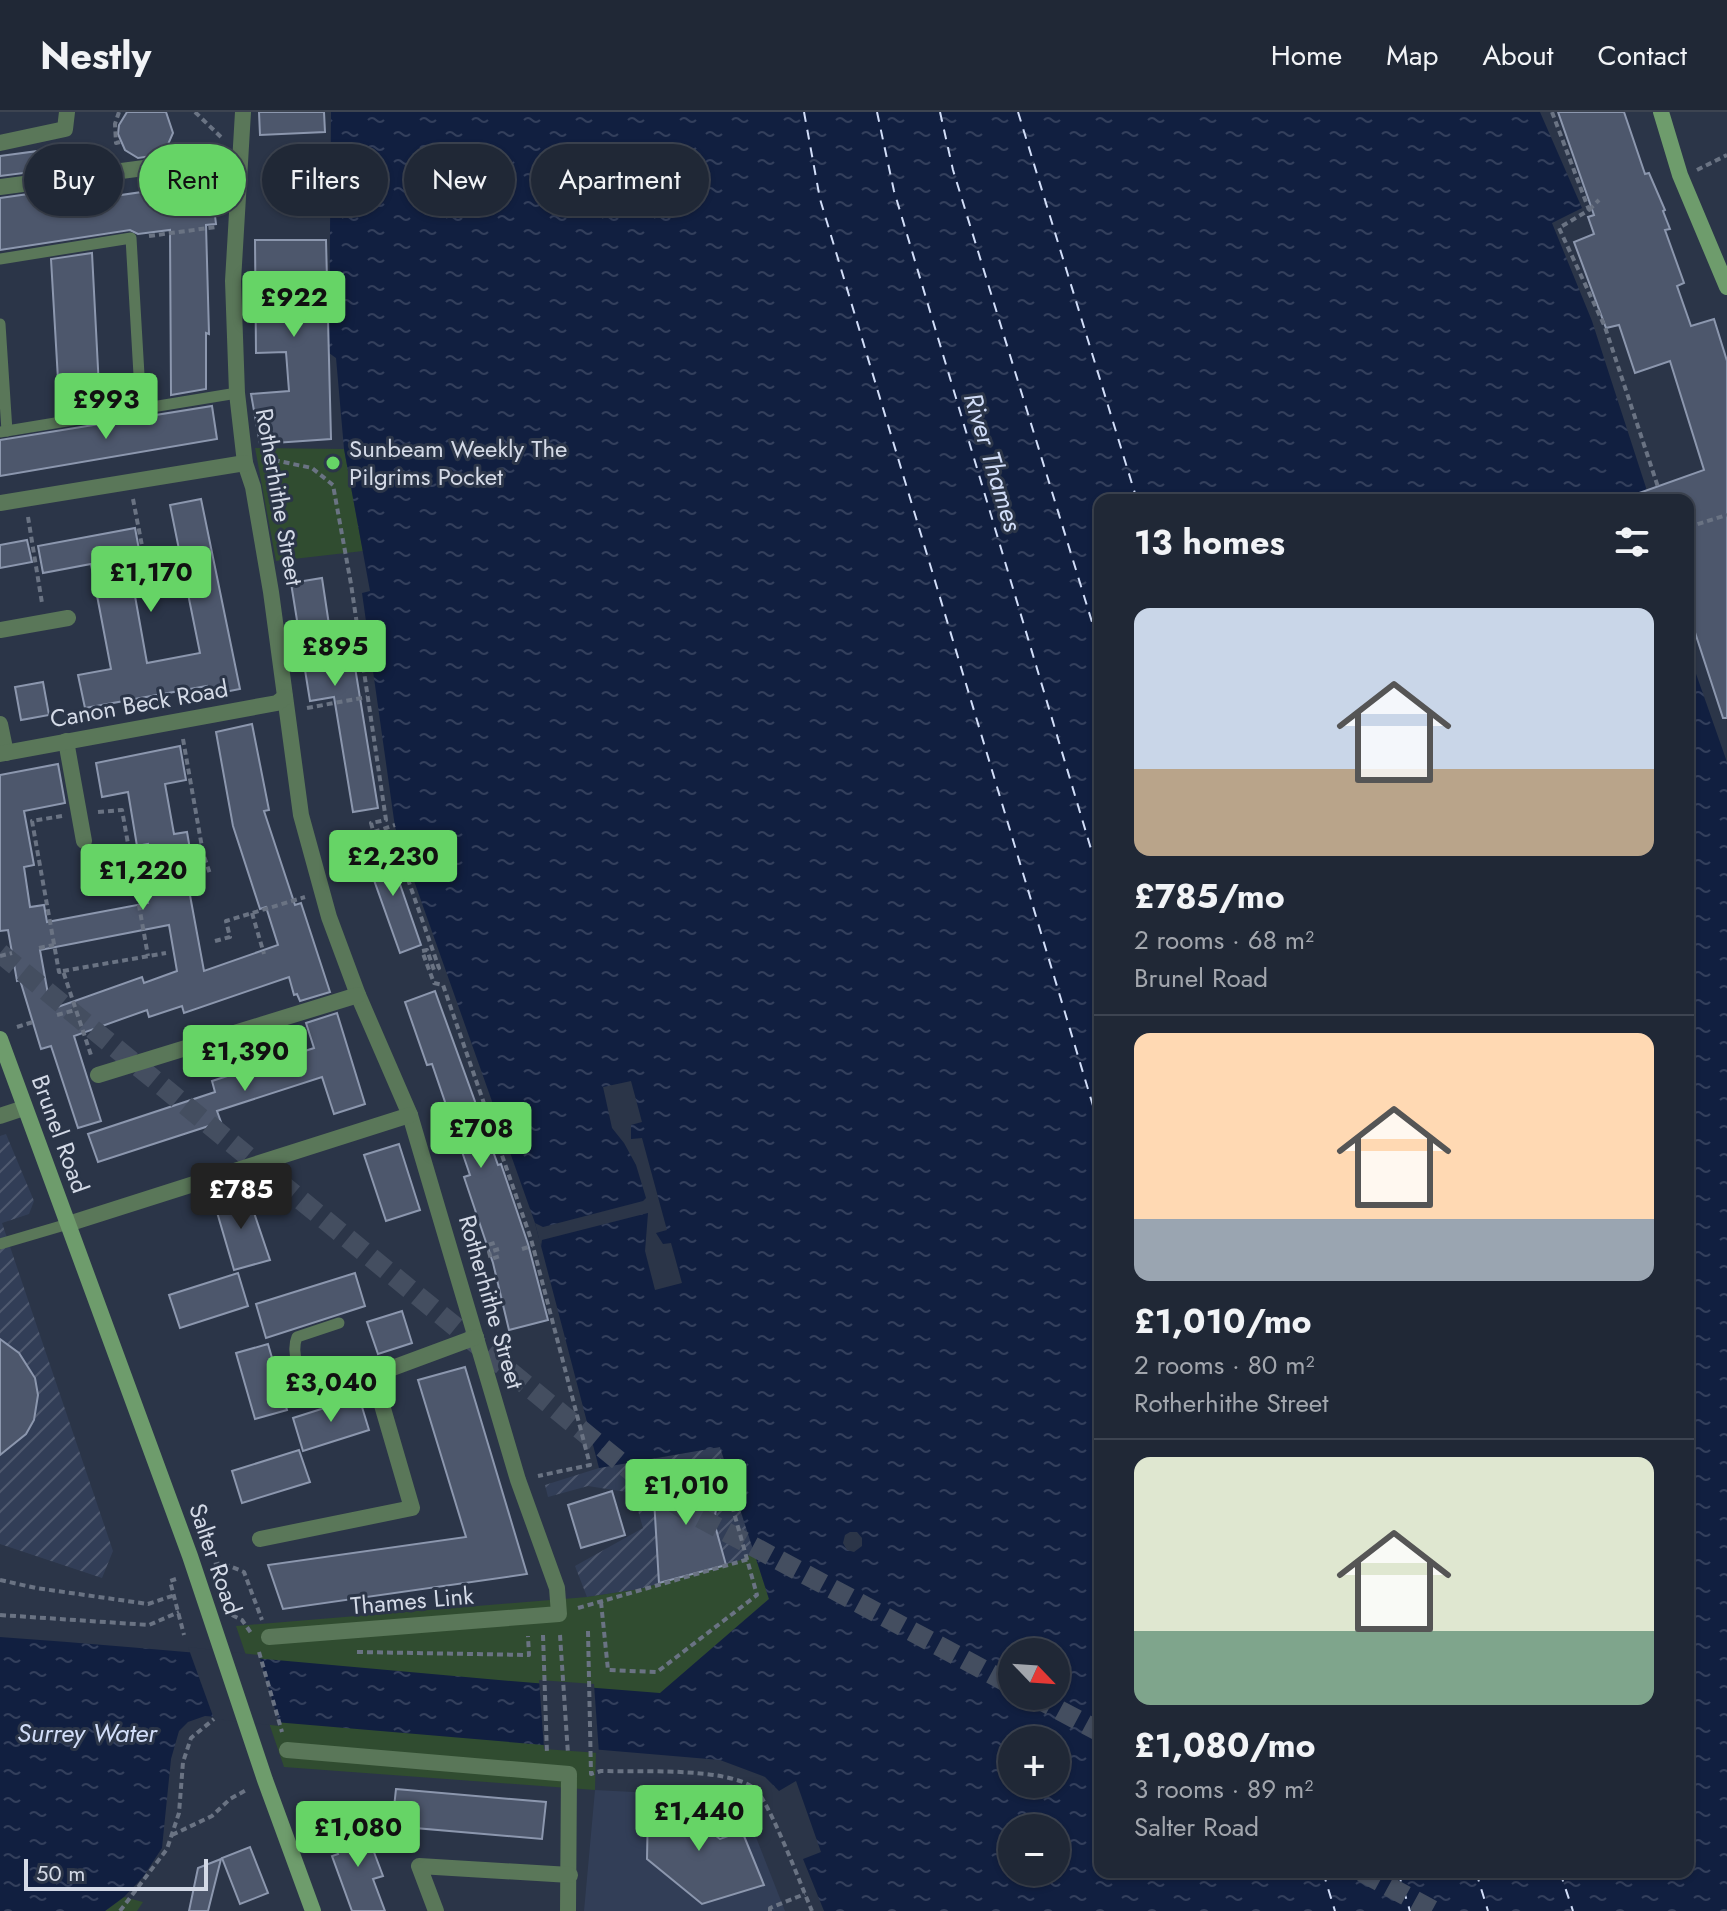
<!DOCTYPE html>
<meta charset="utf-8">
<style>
body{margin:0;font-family:Jost,sans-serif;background:#28303e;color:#f1f3f6;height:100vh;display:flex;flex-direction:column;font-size:30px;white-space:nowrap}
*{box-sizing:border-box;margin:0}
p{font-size:26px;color:#a2a6ad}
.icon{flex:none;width:44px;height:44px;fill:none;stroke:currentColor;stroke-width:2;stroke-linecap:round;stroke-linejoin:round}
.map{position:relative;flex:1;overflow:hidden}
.drawer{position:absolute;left:1094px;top:382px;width:600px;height:1384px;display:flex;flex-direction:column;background:#202836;border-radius:16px;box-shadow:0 2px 6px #0004,0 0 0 2px #3d4451}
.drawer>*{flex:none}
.guide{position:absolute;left:24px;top:32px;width:760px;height:72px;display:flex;gap:16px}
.needle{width:52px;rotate:115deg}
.tools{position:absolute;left:998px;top:1526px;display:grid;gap:16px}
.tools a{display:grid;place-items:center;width:72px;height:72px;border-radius:50%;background:#202836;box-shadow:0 2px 6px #0004,0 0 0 2px #3d4451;font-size:40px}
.scale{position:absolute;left:24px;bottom:20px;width:184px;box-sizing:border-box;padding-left:8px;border:4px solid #d4dae7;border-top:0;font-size:22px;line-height:28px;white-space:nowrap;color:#d4dae7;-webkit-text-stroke:6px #2b3548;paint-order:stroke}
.price{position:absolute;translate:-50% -68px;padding:0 18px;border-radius:8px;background:#66d466;color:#111;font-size:26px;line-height:52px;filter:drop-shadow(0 2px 4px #0008)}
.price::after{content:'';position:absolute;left:50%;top:48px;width:24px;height:18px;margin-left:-12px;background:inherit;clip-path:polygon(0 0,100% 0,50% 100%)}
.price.current{background:#222;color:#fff}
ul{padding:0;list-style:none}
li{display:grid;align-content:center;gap:16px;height:424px;padding:0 40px}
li+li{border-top:2px solid #3d4451}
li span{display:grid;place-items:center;height:248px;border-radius:16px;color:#555}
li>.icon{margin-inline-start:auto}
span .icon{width:144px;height:144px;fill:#fffc;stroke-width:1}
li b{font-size:34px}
h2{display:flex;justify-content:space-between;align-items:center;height:96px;padding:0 40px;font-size:34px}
.chip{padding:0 28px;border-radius:36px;background:#202836;box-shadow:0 2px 6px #0004,0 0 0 2px #3d4451;font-size:28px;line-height:72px}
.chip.current{background:#66d466;color:#111}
header{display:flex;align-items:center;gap:48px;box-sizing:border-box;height:112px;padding:0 40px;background:#202836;border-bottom:2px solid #3d4451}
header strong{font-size:38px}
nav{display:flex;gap:44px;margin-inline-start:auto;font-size:28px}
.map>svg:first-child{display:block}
.built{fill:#323e57}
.industrial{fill:url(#industrial-furrows)}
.green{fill:#304c30}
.water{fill:url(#water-ripples);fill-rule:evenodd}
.pier{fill:#2b3548}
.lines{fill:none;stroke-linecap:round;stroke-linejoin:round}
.ferry{stroke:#d1ddf8;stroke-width:2;stroke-dasharray:10 8;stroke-linecap:butt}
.building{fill:#4d576c;stroke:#8c97ae;stroke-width:2;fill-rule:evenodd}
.primary-tunnel{stroke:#444e60;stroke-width:20;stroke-dasharray:20 10;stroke-linecap:butt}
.path{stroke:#6a7383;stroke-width:4;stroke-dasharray:6 4;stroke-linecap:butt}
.lane{stroke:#5a7759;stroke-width:11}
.street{stroke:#5a7759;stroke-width:16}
.secondary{stroke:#6e9c6c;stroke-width:16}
.poi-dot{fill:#66d466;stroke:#2b3548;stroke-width:3}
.labels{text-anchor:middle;stroke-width:6;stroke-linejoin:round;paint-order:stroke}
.poi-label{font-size:24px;fill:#d4dae7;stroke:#2b3548;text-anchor:start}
.street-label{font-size:24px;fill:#d4dae7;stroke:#2b3548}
.water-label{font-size:26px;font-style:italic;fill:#d1ddf8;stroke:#2b3548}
</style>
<header>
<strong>Nestly</strong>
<nav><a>Home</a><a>Map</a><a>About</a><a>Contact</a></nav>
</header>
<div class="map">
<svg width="1727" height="1799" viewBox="0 0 1727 1799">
<defs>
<pattern id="industrial-furrows" width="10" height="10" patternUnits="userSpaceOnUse" patternTransform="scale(2)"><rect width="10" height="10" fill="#323e57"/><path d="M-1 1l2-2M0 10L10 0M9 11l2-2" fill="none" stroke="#4f596f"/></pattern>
<pattern id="water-ripples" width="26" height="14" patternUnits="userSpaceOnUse" patternTransform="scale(2)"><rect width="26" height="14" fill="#111f40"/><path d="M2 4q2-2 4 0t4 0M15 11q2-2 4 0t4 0" fill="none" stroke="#333f5c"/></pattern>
</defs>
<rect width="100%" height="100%" fill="#2b3548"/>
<path class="built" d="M595,1678L692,1683L750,1710L785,1799H584Z"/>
<g class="industrial">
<path d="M6,1022L34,1089L29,1102L2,1111L113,1439L102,1466L0,1432V1024Z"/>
<path d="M720,1335L754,1440L741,1448L640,1477L587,1485L575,1454L643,1416L633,1381L588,1374L548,1385L545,1373L599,1356Z"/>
</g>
<g class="green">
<path d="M255,336L344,337L363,439L276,449Z"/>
<path d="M754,1440L769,1487L596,1637L595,1678L284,1655L236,1514L587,1485L640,1477L741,1448Z"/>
<path d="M124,1785L143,1790L137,1799H105Z"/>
</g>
<path class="water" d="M331,0H1540L1582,96L1552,111L1592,209L1650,388H1100V1760H1688V539L1727,650V1799H824L803,1747L821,1740L796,1669L779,1679L765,1665L720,1648L205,1604L188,1610L179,1619L171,1647L162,1736L143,1765L124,1785L105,1799H0V1525C220,1541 440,1565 660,1581L769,1487L720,1335L599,1356L535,1111L395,715L362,481L370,479L344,337L336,246L329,241ZM850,1420H857L862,1426V1434L854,1440L847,1438L843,1431L845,1423ZM1012,1540H1056V1584H1012ZM1012,1628H1056V1672H1012ZM1012,1716H1056V1760H1012Z"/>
<g class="pier">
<path d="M631,969L642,1010L631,1013V1027L642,1026L667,1118L656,1121L663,1132L671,1131L682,1171L655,1178L645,1139L648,1101L542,1128L541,1135L535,1111L543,1115L643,1089L646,1086L636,1053L624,1031L612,1016L603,975Z"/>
<path d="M188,1535L259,1543L280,1614L214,1607Z"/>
<path d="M539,1568L594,1572L599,1641L544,1637Z"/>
</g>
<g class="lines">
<g class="ferry">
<path d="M804,0L820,87L1100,1017"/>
<path d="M877,0L894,79L1100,767"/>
<path d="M940,0L953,58L1100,536"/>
<path d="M1018,0L1137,388"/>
<path d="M1323,1760L1335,1799"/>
<path d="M1398,1760L1410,1799"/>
<path d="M1476,1760L1488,1799"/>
<path d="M1560,1760L1573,1799"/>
</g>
</g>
<g class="building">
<path d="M127,0H166L173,21L166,37L159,43L138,46L125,38L118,22L119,13Z"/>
<path d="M259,0H324L325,20L260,23Z"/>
<path d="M1558,0H1624L1645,62L1649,61L1665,98L1663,99L1670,117L1665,118L1684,171L1677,174L1691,214L1714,207L1727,249V606H1723L1688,499V388H1628V385L1704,358L1670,249L1635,261L1619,213L1606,216L1574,130L1594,122L1588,105L1594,103Z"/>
<path d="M38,39L40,59L0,64V44Z"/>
<path d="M211,70L216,112L206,113L209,222L206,221V277L171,283L170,118L138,122L130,118L0,138V86L43,80L45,94Z"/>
<path d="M255,128H326L331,327L260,332L251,282L289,279L286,240L256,241Z"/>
<path d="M92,141L100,295L60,302L51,147Z"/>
<path d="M212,294L217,327L0,364V328Z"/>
<path d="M201,387L240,577L209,583L207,574L85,596L78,563L111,557L91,452L43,461L38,434L135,416L140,443L128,445L147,551L200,541L170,393Z"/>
<path d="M27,428L32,450L0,456V433Z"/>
<path d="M322,466L334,546L353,543L378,696L353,700L334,585L310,589L291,471Z"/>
<path d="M43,570L49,603L21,608L15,575Z"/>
<path d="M252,612L269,698L264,699L295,793L301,791L330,880L300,889L297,882L294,883L289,865L184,901L182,894L149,905L147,898L74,924L101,1009L78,1016L51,934L41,937L20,868L17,869L8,818L0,819V663L58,652L65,691L24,699L34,753L24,755L30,795L44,793L47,810L148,791L145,772L154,770L148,732L137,734L128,680L102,685L96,651L180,634L186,668L165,672L174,722L187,720L195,766L187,767L204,859L278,833L266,795L260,797L233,714L216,620ZM169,813L177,859L144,871L142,865L55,896L50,881L48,882L40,838Z"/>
<path d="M386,732L421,833L400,841L364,740Z"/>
<path d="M435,879L498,1053L501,1052L528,1132L548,1208L509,1218L493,1151L464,1065L470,1063L432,952L427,953L405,890Z"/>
<path d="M337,901L365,992L334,1002L322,965L217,999L221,1010L98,1050L88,1022L215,980L212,969L314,936L306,911Z"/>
<path d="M399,1032L420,1098L386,1109L364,1043Z"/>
<path d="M247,1080L270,1148L234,1158L214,1090Z"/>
<path d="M238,1161L248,1194L180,1216L169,1183Z"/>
<path d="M355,1161L365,1194L266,1226L256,1192Z"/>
<path d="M402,1199L412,1231L378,1242L367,1210Z"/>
<path d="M0,1227L19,1241L35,1266L38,1283L34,1308L26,1322L0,1343Z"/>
<path d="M268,1232L287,1298L255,1307L236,1241Z"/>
<path d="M465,1255L527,1462L283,1497L268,1453L466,1425L418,1268Z"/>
<path d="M359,1285L369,1318L303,1339L293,1306Z"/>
<path d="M299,1338L310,1370L242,1391L232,1359Z"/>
<path d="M687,1360L704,1366L713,1378L717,1391L714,1410L726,1453L659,1471L654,1387L657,1376L664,1368L675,1362Z"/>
<path d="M612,1379L625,1423L581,1436L568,1393Z"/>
<path d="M396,1677L546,1690L542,1727L392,1714Z"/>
<path d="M661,1685L697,1690V1710L720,1727L742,1719L764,1773L702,1792L647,1747L648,1694L660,1696Z"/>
<path d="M363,1711L383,1764L373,1767L385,1799H352L332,1744L338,1742L332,1723Z"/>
<path d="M250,1735L268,1781L240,1792L222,1746Z"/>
<path d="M221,1747L208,1799H189L198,1756Z"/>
</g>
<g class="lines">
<g class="primary-tunnel">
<path d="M0,841L653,1377L687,1399L1012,1573"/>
<path d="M1033,1584L1100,1620"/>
<path d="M1362,1760L1434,1799"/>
</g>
<g class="path">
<path d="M119,0L115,12L116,31L120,30"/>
<path d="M195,0L222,26"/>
<path d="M1552,0L1589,98L1559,116L1605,215L1658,375"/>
<path d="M1697,58L1727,43"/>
<path d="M1589,98L1599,88"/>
<path d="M149,124L216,115"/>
<path d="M264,346L312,356L333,373L351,472L386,708L371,711L374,722L391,719L439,856L434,858L427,838L422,839L434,871L443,873L531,1127L590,1353L538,1364"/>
<path d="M133,387L148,465L153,464L156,482"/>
<path d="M28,405L42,491"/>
<path d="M1688,415L1727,403"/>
<path d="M113,470L148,465"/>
<path d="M307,596L367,585"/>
<path d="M183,627L203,741L210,762"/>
<path d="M98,700L122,698L148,844"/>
<path d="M62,704L32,709L59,860L63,859L92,946"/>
<path d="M374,720L395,713"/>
<path d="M252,801L264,842"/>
<path d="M215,829L230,825L226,809L305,785"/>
<path d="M39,836L54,833"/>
<path d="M0,844L12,841"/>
<path d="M63,859L166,841"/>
<path d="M57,903L75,898"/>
<path d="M17,915L33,910"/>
<path d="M499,1137L489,1140L491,1147L500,1144"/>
<path d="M522,1137L532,1134"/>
<path d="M470,1139L497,1130"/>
<path d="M214,1453L222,1451L244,1460L262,1508"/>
<path d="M176,1467L170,1469L184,1523"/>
<path d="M0,1468L36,1476L148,1492L175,1483"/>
<path d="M601,1490L608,1558L657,1560L757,1483L719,1347"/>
<path d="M578,1496L749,1447"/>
<path d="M0,1503L149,1513L179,1500"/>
<path d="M232,1503L242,1508L251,1521"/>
<path d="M588,1519L591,1662L601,1659C637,1660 726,1655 754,1676C769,1688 802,1776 812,1799"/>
<path d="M543,1523L547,1642"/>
<path d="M560,1523L568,1642"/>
<path d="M259,1540L282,1620"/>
<path d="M357,1540L529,1543L528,1524"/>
<path d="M172,1723L212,1704L230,1687L248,1677"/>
<path d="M120,1799L167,1737L179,1701L183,1650L191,1626L214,1607"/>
<path d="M770,1799V1796L805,1782"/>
</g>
<g class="lane">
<path d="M0,147L131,126L141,297"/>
<path d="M0,212L7,319"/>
<path d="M0,320L237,281"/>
<path d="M0,1132L68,1112"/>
<path d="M339,1211L297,1225C291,1239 299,1267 311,1276L387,1258"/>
</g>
<g class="street">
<path d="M243,0L233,169L237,281L245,351L253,375L271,480L301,703L329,805L358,883L410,1003L518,1368L557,1476L559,1502L269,1525"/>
<path d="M0,31L65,17L67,0"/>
<path d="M0,75L227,45L239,57"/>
<path d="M0,391L245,351"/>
<path d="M0,518L68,506"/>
<path d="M0,612L6,641"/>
<path d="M66,629L84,729"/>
<path d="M0,642L277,591L285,585"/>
<path d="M98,963L358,883"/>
<path d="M0,1004L24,996"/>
<path d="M68,1112L410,1003"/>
<path d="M260,1427L412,1396L377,1276L387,1258L476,1225"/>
<path d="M287,1638L569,1662L568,1799"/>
<path d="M436,1799L419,1754L570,1763"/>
</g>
<g class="secondary">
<path d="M1661,0L1680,63L1727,175"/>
<path d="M0,927L190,1444L265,1668L313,1799"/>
</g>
</g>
<circle class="poi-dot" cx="333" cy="351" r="8"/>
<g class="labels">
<g class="poi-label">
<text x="349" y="345">Sunbeam Weekly The<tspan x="349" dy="28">Pilgrims Pocket</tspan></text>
</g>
<g class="street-label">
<text transform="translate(279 385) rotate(80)" y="8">Rotherhithe Street</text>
<text transform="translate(139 592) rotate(-10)" y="8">Canon Beck Road</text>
<text transform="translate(60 1022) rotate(70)" y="8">Brunel Road</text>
<text transform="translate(491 1190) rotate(74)" y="8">Rotherhithe Street</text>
<text transform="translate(215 1447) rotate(71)" y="8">Salter Road</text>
<text transform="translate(412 1489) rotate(-5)" y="8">Thames Link</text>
</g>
<g class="water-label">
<text transform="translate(993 350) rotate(73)" y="9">River Thames</text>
<text x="87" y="1630">Surrey Water</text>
</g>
</g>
</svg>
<div class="tools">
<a><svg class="needle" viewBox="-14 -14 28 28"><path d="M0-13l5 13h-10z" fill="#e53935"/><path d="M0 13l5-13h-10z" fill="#a2a6ad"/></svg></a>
<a>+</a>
<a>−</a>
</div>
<div class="scale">50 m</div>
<b class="price" style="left:294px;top:227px">£922</b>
<b class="price" style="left:106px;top:329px">£993</b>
<b class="price" style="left:151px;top:502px">£1,170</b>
<b class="price" style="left:335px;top:576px">£895</b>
<b class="price" style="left:393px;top:786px">£2,230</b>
<b class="price" style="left:143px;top:800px">£1,220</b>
<b class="price" style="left:245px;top:981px">£1,390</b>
<b class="price" style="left:481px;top:1058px">£708</b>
<b class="price current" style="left:241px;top:1119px">£785</b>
<b class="price" style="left:331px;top:1312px">£3,040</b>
<b class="price" style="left:686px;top:1415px">£1,010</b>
<b class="price" style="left:699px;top:1741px">£1,440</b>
<b class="price" style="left:358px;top:1757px">£1,080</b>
<div class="guide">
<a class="chip">Buy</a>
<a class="chip current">Rent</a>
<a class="chip">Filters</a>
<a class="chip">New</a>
<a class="chip">Apartment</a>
</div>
<section class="drawer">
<h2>13 homes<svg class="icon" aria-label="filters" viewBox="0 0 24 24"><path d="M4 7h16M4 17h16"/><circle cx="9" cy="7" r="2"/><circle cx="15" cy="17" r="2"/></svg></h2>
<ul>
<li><span style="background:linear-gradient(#c9d6e8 65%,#b9a48a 0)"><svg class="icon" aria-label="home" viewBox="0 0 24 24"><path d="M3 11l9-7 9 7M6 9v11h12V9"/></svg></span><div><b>£785/mo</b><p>2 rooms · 68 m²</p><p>Brunel Road</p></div></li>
<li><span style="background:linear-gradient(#ffd9b3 75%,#9aa5b1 0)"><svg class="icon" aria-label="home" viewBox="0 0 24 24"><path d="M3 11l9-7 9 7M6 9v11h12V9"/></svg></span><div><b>£1,010/mo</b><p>2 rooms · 80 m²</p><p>Rotherhithe Street</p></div></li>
<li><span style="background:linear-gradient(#dfe7d0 70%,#7fa58c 0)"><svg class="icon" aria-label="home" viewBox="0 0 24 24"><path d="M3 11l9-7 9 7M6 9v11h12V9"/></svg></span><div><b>£1,080/mo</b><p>3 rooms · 89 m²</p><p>Salter Road</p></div></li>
</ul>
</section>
</div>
